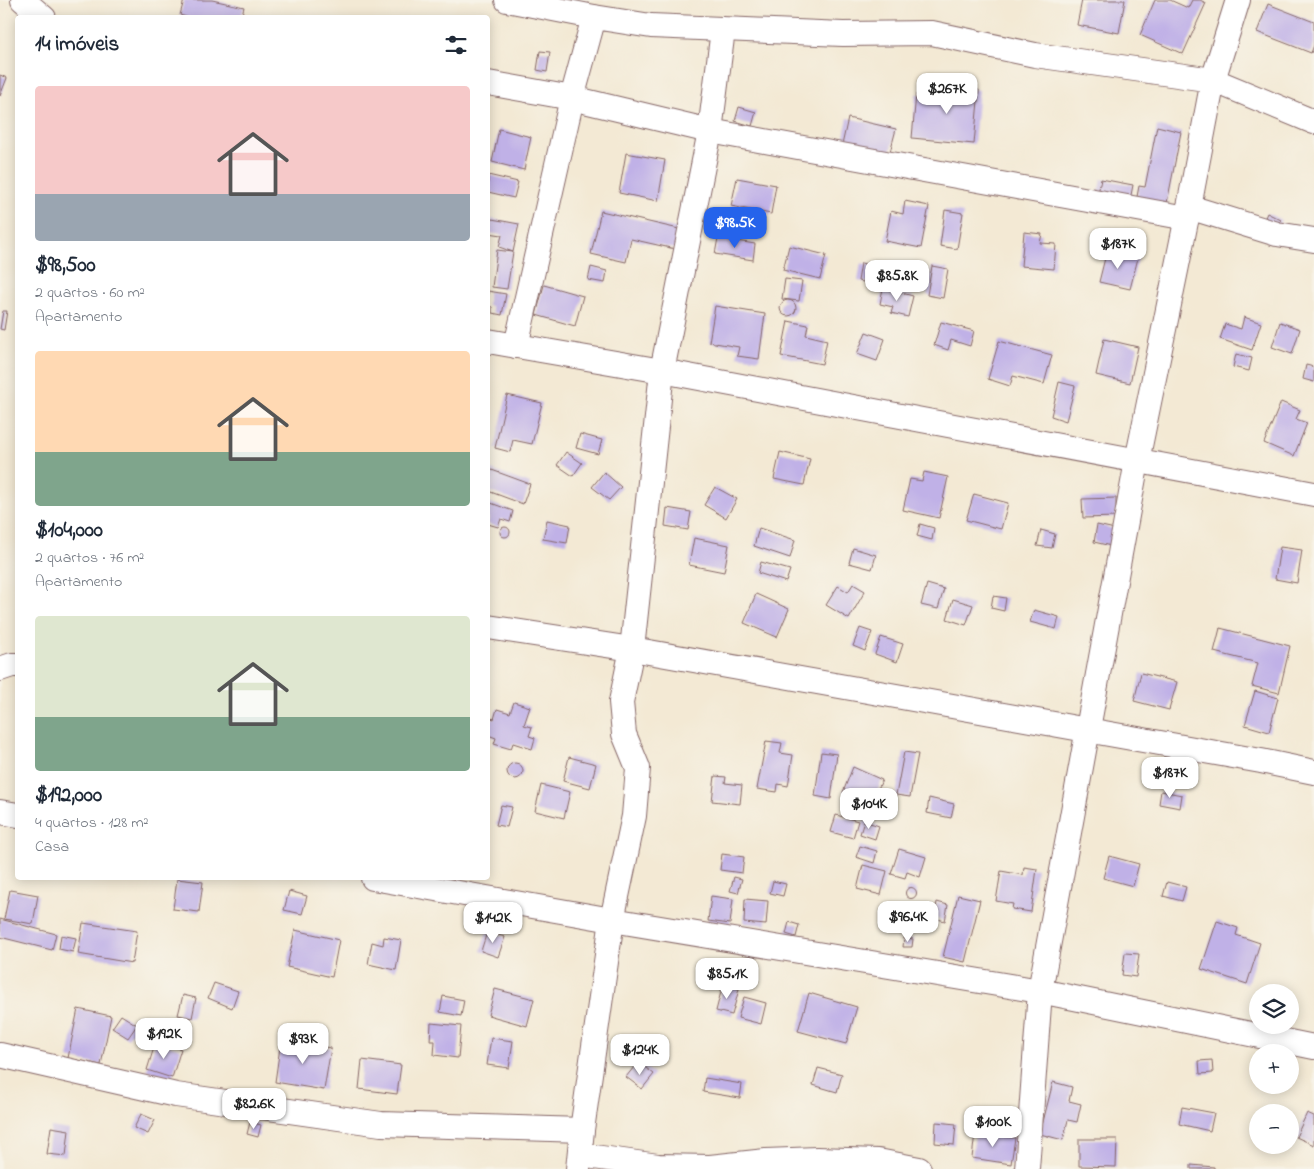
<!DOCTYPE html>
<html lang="pt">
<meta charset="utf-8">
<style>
body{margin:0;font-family:"Indie Flower",sans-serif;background:#f6f6f7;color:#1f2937;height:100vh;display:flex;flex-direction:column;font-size:19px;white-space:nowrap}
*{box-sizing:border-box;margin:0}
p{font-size:16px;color:#747a83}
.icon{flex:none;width:28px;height:28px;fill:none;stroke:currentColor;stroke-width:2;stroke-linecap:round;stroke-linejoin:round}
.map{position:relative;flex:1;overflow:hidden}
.drawer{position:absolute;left:15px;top:15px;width:475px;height:865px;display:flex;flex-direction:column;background:#fff;border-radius:5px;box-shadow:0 2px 12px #0003}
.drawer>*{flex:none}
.fabs{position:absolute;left:1249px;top:984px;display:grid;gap:10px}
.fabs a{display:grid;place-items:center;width:50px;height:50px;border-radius:50%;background:#fff;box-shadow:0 2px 12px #0003;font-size:25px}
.price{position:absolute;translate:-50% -42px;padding:0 11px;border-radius:10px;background:#fff;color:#222;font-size:16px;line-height:32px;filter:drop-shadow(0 1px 2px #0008)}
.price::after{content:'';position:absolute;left:50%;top:30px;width:15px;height:11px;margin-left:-8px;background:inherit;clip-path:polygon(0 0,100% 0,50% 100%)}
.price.selected{background:#2563eb;color:#fff}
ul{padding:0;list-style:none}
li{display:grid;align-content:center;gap:10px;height:265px;padding:0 20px}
li span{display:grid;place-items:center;height:155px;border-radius:5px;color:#555}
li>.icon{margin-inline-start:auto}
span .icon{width:90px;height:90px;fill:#fffc;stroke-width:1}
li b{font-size:21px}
h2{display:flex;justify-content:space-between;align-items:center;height:60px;padding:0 20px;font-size:21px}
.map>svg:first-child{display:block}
.building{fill:#c0b1e7}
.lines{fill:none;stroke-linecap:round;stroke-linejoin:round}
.minor-casing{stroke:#856666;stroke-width:26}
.minor{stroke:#fff;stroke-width:24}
</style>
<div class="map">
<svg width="1314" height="1169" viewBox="0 0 1314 1169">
<rect width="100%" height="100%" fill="#f7f3e8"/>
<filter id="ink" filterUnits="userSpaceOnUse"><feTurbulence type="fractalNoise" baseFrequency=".02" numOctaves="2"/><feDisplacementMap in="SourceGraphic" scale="10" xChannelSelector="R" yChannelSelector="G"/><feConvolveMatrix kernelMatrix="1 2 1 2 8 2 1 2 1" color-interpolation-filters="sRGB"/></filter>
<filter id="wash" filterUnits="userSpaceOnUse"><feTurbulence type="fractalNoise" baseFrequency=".0096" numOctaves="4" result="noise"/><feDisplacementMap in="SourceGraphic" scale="20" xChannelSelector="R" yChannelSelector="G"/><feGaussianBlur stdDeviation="1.12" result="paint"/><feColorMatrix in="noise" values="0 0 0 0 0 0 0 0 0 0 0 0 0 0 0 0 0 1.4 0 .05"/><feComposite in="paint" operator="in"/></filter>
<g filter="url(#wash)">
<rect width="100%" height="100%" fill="#f3e9d4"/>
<g id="blocks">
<g class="building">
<path d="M184,0H212L244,7L241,18H189L180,15Z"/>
<path d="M1082,0H1125L1119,33L1077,25Z"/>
<path d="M1155,0H1170L1188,8L1192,0H1200L1206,3L1183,54L1140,35Z"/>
<path d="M1268,4L1314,22V45L1311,53L1257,32Z"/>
<path d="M540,51L550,52L547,72L537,70Z"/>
<path d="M0,75L7,78L0,96Z"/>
<path d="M934,85L979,90L974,144L912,138L916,94L933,96Z"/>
<path d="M739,107L756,112L752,126L735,121Z"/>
<path d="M848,118L896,129L889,156L842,145Z"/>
<path d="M1157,126L1181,132L1166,208L1136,202L1139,186L1145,187Z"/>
<path d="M499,129L531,137L524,170L492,162Z"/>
<path d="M626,153L665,160L658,201L619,193Z"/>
<path d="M488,175L518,182L514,198L488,192Z"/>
<path d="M737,178L776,185L771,214L731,206Z"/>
<path d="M1101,179L1133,185L1130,200L1098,194Z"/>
<path d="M905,201L929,206L921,248L885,241L891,211L903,214Z"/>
<path d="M945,210L963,213L957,249L940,246Z"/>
<path d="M601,211L679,229L675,249L631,239L626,262L591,254Z"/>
<path d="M1267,213L1281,220L1276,231L1262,224Z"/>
<path d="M492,219L519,224L513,252L507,289L492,287L497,250L513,252L499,247L502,235L489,233Z"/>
<path d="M1024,232L1042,234L1040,243L1056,244L1054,269L1021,266Z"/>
<path d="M718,238L755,244L753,260L715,254Z"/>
<path d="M789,246L826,255L820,279L783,270Z"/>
<path d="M1107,250L1138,258L1130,289L1099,282Z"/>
<path d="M861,263L883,268L880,285L858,281Z"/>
<path d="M932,266L948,269L943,298L927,295Z"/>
<path d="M591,267L607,271L605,283L588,280Z"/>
<path d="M785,279L802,281L799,301L782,299Z"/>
<path d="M544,285L583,296L575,326L536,315Z"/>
<path d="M883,288L913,296L908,317L891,313L893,307L880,304Z"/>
<path d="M488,291L506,294L502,315L492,313V307L488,306Z"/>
<circle cx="788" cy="308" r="8"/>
<path d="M715,306L765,314L759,359L737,356L739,347L709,342Z"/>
<path d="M3,311H7L4,330L0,329Z"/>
<path d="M1244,317L1261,323L1252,350L1220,339L1225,324L1241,329Z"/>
<path d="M788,321L808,325L806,335L827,340L822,364L781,356Z"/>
<path d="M941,322L974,331L970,346L951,340L948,350L934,345Z"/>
<path d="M1280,322L1300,329L1292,354L1272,347Z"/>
<path d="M866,332L885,339L877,361L857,354Z"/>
<path d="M1104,339L1138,347L1130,383L1096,375Z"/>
<path d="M999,341L1052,355L1044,384L1013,376L1010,386L988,379Z"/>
<path d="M1236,354L1252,358L1249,371L1233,367Z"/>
<path d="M1306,365L1314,367V382L1303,379Z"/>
<path d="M1059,382L1075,386L1066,421L1051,416Z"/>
<path d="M507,395L542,403L532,444L513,440L510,452L495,448Z"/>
<path d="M1281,402L1300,410L1296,419L1307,423L1294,456L1264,443Z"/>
<path d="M580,434L602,440L598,454L576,448Z"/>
<path d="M566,452L582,463L573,476L557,465Z"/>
<path d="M780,452L810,459L804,485L774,479Z"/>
<path d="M489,469L530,484L523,504L488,491Z"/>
<path d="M604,472L621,487L609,500L592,487Z"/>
<path d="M924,472L948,477L939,518L903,510L910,479L922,481Z"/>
<path d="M715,487L737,499L726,518L704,505Z"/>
<path d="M974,494L1008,503L1001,529L966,520Z"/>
<path d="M1116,498V517L1083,518L1082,499Z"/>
<path d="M488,502L513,511L510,522L501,519L498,527L488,524L489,516H488Z"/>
<path d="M667,508L691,512L688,530L665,526Z"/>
<path d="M547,520L570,525L567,543L543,539Z"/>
<path d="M920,524L934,528L932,540L917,536Z"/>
<path d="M1097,525L1115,529L1111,546L1094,542Z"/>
<circle cx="505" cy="532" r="5"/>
<path d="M759,528L795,540L790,558L754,546Z"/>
<path d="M1041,530L1055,534L1052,548L1037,546Z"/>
<path d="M694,538L729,545L724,572L689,565Z"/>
<path d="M1280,547L1302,550L1297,583L1275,579Z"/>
<path d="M853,548L876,555L872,569L849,563Z"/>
<path d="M761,562L790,570L786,582L758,573Z"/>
<path d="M853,584L865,591L849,619L826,605L838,586L848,592Z"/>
<path d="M927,584L944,589L938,609L921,605Z"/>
<path d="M756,594L789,609L777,637L744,623Z"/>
<path d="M993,596L1006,598L1004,611L991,608Z"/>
<path d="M953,599L973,605L966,625L947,619Z"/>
<path d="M1034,610L1059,617L1056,629L1030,622Z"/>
<path d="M860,628L872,632L865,651L853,646Z"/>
<path d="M1220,628L1290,646L1279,693L1252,686L1258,663L1214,652Z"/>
<path d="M881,637L903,644L897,662L875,654Z"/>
<path d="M1141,673L1177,682L1169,710L1134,701Z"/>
<path d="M1255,691L1278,698L1269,732L1245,725Z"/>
<path d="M514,702L530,707L524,725L532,727L529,736L535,738L532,749L513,743L511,749L494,744L496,738L488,735V717L494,719L497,709L510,713Z"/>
<path d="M766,741L782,743L780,753L793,755L788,786L778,784L777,792L757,789Z"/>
<path d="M821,752L837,754L831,799L815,796Z"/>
<path d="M904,752L918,754L910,797L896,795Z"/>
<path d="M569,757L596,764L590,788L563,781Z"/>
<circle cx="515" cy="771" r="8"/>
<path d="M853,767L882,780L871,805L843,792Z"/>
<path d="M715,776L726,777L725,783L742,785L740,804L712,801Z"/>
<path d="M541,785L570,792L564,818L535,811Z"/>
<path d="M1161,791L1182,795L1180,808L1159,804Z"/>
<path d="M929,798L954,804L951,818L927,813Z"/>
<path d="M501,805L512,807L507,827L496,825Z"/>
<path d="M836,815L858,821L853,838L831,832Z"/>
<path d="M864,821L879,826L875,839L860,834Z"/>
<path d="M860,846L877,851L874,863L856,857Z"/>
<path d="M899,849L926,857L920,877L907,872L905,878L891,874Z"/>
<path d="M722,854L744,857L742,873L720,870Z"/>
<path d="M1109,856L1139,864L1133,886L1103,878Z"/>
<path d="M863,865L887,871L881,895L857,889Z"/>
<path d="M1024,867L1037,869L1031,912L1012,909L1013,904L996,901L1001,871L1023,875Z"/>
<path d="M734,877L742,879L738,893L730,891Z"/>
<path d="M177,879L203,882L199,912L173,909Z"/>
<path d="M773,881L786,884L783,896L770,893Z"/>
<path d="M1167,882L1186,887L1182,901L1163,896Z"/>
<circle cx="911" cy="893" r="5.5"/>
<path d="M10,890L38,895L33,924L4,919Z"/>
<path d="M289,891L307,896L302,914L284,910Z"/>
<path d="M958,895L980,900L965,962L943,957Z"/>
<path d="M711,896L733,899L730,924L708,921Z"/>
<path d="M745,899L768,901L766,925L744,923Z"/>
<path d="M937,902L948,905L945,921L934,918Z"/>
<path d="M0,919L56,934L52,950L0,937Z"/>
<path d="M1217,921L1238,928L1236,935L1260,943L1247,984L1201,969Z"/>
<path d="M789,922L799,925L796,937L786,934Z"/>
<path d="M83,923L137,931L132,963L78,954Z"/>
<path d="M295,930L339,940L332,977L287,967Z"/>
<path d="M487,932L505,937L498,957L481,951Z"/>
<path d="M61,935L76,938L73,952L59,949Z"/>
<path d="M384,937L401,940L396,970L368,964L372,942L383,945Z"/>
<path d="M904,938L913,939L912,947H903Z"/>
<path d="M1125,953L1139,954L1136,977L1122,975Z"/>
<path d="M214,983L238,991L232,1008L208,998Z"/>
<path d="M723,984L739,989L732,1015L716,1011Z"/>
<path d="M495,989L534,999L527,1026L488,1015Z"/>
<path d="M809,993L857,1007L846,1044L798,1031Z"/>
<path d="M183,995L196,998L192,1018L178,1015Z"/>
<path d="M443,996L464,1000L461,1016L440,1012Z"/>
<path d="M744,997L766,1003L761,1024L738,1018Z"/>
<path d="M78,1009L111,1016L101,1065L68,1058Z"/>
<path d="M121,1015L137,1025L128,1038L112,1028Z"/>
<path d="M431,1023L461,1026L458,1058L434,1055L435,1041H430Z"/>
<path d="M491,1038L513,1041L509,1068L487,1065Z"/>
<path d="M281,1040L331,1048L324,1090L275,1082Z"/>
<path d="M156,1041L181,1049L172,1078L147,1070Z"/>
<path d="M362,1060L401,1065L397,1094L359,1089Z"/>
<path d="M1212,1060L1213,1073L1200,1074L1199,1061Z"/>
<path d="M638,1062L654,1074L642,1089L626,1077Z"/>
<path d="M818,1068L842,1074L837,1092L813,1085Z"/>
<path d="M705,1078L742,1084L740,1098L703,1092Z"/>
<path d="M1053,1082L1072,1087L1069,1101L1081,1104L1077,1122L1068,1120L1063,1140L1040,1134Z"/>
<path d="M1182,1107L1214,1113L1210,1131L1179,1124Z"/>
<path d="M1307,1113L1314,1116V1145L1296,1137Z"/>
<path d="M141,1114L155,1120L148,1134L134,1128Z"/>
<path d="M250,1122L261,1125L258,1137L247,1134Z"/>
<path d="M936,1122L956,1124L954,1145L935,1143Z"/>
<path d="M51,1127L69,1130L66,1156L47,1154Z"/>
<path d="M975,1133L1015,1138L1011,1164L972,1158Z"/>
<path d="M1079,1139H1117L1116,1167L1079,1166Z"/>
<path d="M1191,1165L1214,1167V1169H1191Z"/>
</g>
</g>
</g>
<g filter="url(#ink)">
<use href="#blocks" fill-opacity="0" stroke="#856666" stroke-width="1"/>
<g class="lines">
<defs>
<g id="minor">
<path d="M23,0L44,18"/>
<path d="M507,0L594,17L651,26L843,34L932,33L1035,55L1213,80L1314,122"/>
<path d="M488,83L572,98L710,131L1187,218"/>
<path d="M1189,207L1277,234L1314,240"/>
<path d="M488,341L662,371L1314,494"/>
<path d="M516,346L572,98L594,17"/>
<path d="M488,627L632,649L1261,761L1314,772"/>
<path d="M0,669L12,665H18"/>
<path d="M0,812L18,815"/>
<path d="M373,878L612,920L1040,991L1314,1047"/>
<path d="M0,1055L176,1095L381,1124L582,1130"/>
<path d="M580,1155L658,1166L710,1167L766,1161L817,1159L878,1161L919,1169"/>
<path d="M578,1169L582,1130L612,920L634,816L638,768L624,734L621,702L632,649L662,371L710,131L723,30"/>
<path d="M1027,1169L1040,991L1137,461L1189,207L1213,80L1238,0"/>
</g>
</defs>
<use href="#minor" class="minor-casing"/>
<use href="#minor" class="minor"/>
</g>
</g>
</svg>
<div class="fabs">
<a><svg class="icon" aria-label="layers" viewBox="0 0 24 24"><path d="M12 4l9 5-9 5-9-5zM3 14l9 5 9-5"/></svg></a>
<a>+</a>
<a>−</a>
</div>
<b class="price" style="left:947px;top:115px">$267K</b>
<b class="price selected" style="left:735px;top:249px">$98.5K</b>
<b class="price" style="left:1118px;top:270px">$187K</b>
<b class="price" style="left:897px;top:302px">$85.8K</b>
<b class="price" style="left:1170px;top:799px">$187K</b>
<b class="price" style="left:869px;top:830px">$104K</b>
<b class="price" style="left:908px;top:943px">$96.4K</b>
<b class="price" style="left:493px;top:944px">$142K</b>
<b class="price" style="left:727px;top:1000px">$85.1K</b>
<b class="price" style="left:164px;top:1060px">$192K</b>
<b class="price" style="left:303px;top:1065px">$93K</b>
<b class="price" style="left:640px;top:1076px">$124K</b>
<b class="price" style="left:254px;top:1130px">$82.6K</b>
<b class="price" style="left:993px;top:1148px">$100K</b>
<section class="drawer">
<h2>14 imóveis<svg class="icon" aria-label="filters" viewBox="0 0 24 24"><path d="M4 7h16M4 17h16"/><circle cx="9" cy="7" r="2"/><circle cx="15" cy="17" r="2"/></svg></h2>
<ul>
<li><span style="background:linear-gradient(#f6c9c9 70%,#9aa5b1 0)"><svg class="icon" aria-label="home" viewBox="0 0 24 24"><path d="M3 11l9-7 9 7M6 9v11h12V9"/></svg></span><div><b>$98,500</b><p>2 quartos · 60 m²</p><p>Apartamento</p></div></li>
<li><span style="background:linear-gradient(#ffd9b3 65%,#7fa58c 0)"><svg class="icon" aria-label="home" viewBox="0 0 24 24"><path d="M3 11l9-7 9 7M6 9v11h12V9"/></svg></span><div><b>$104,000</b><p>2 quartos · 76 m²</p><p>Apartamento</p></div></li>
<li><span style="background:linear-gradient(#dfe7d0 65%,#7fa58c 0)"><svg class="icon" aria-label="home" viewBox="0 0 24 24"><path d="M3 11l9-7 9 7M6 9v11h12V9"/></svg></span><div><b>$192,000</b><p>4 quartos · 128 m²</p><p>Casa</p></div></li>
</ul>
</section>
</div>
